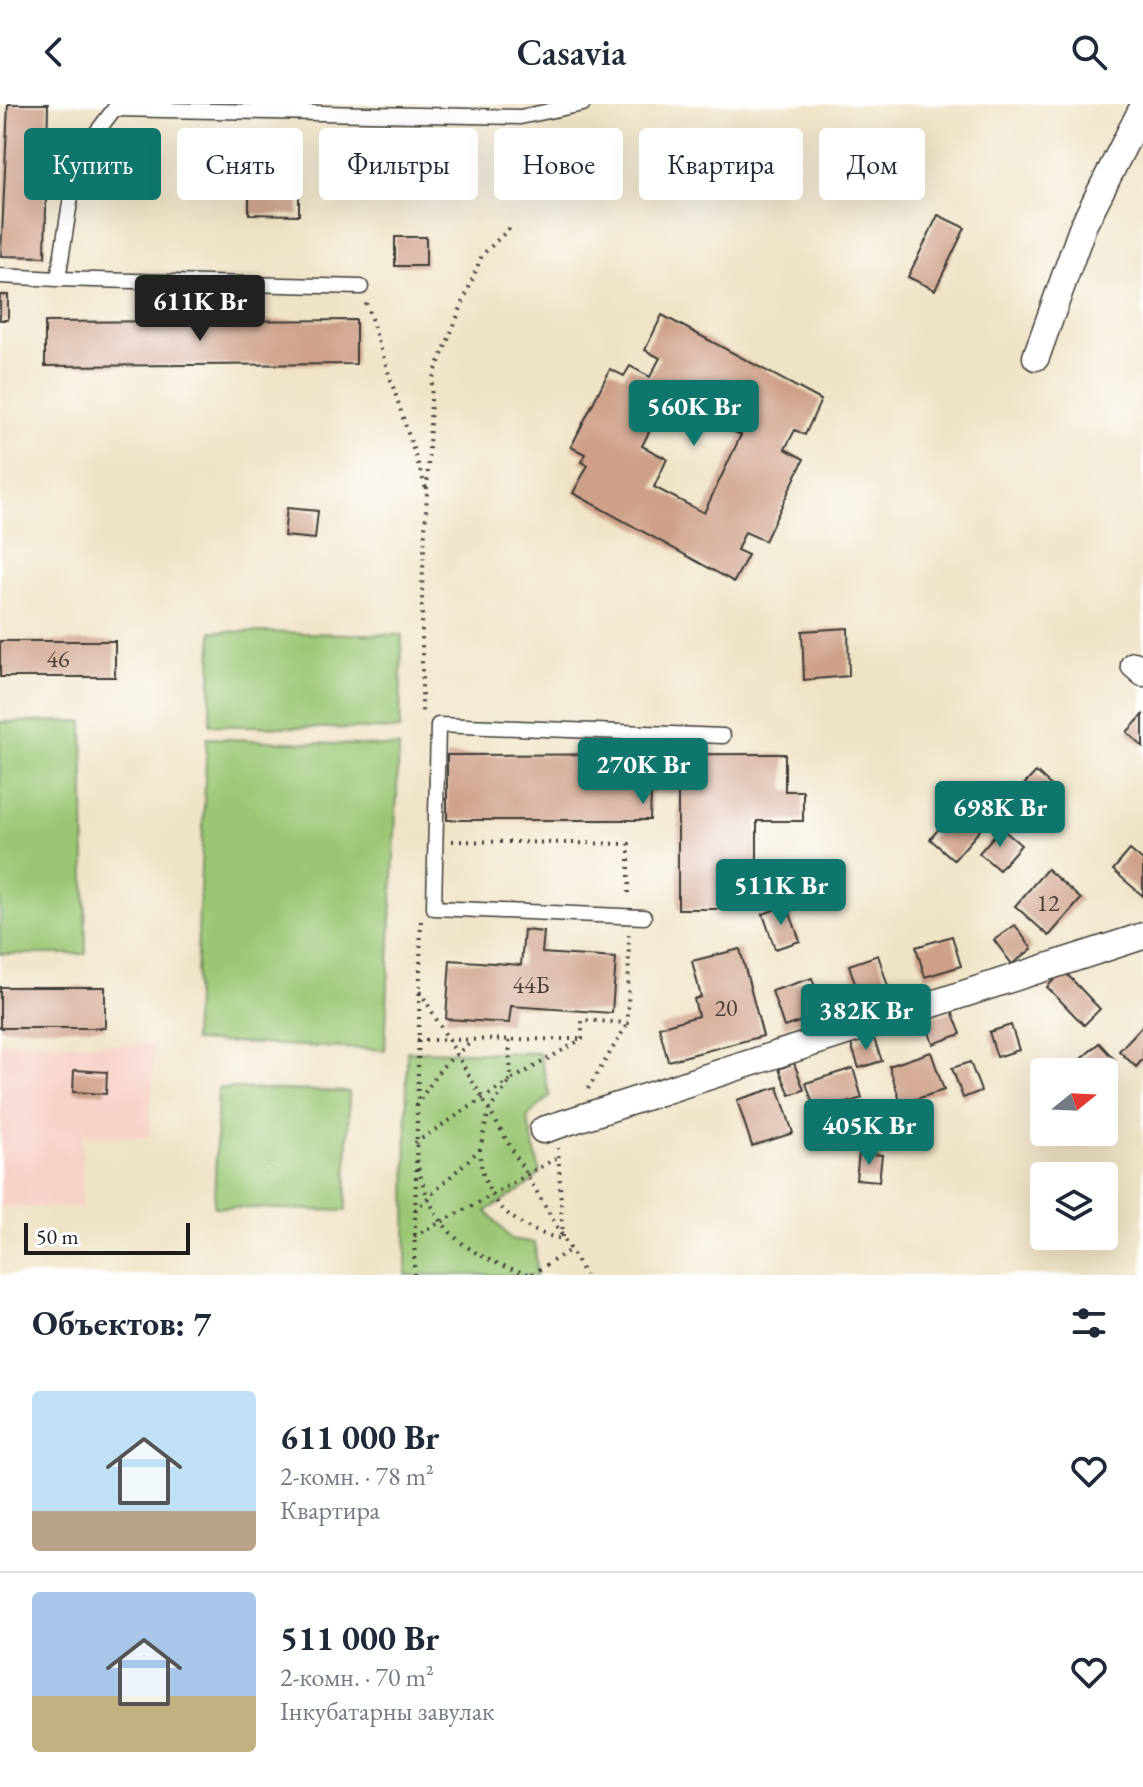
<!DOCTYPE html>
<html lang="ru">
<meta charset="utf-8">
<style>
body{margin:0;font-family:"EB Garamond",serif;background:#f6f6f7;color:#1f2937;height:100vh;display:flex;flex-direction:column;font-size:30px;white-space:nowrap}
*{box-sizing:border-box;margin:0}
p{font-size:26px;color:#747a83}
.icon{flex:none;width:44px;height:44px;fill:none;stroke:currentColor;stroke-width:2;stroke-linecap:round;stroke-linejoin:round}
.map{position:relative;height:1171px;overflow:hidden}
.panel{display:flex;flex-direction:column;background:#fff;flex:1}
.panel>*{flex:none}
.hud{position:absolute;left:24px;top:24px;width:1096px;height:72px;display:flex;gap:16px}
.needle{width:52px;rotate:72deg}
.tools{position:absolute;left:1030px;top:954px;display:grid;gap:16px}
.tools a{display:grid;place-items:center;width:88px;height:88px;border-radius:8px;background:#fff;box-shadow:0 8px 32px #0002;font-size:40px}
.scale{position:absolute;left:24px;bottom:20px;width:166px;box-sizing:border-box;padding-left:8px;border:4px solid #1c1c1c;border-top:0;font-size:22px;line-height:28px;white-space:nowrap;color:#1c1c1c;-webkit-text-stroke:6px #fff;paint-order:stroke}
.price{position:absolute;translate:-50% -68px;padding:0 18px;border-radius:8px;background:#0f766e;color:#fff;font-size:26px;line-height:52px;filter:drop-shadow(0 2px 4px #0008)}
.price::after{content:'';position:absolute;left:50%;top:48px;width:24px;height:18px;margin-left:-12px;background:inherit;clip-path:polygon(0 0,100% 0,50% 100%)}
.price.on{background:#222;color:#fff}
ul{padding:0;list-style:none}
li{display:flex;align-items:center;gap:24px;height:200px;padding:0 32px}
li+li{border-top:2px solid #e0e1e3}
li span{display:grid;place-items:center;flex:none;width:224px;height:160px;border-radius:8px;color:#555}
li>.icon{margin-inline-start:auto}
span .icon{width:96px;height:96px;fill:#fffc;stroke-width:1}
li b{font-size:34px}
h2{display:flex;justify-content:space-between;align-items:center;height:96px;padding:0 32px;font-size:34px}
.pill{padding:0 28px;border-radius:8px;background:#fff;box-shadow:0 8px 32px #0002;font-size:28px;line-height:72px}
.pill.on{background:#0f766e;color:#fff}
header{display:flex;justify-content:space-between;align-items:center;height:104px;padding:0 32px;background:#fff;font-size:36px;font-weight:600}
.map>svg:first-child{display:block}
.built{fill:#f7d1c8}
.green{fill:#9bc774;stroke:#5c7248;stroke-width:2}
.building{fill:#cfa088;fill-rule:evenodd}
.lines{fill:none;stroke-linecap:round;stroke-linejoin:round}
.lane-casing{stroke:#3c3a35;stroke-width:17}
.street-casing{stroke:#3c3a35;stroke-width:29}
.path{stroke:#3c3a35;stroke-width:4;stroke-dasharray:2 6;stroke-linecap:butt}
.lane{stroke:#fff;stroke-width:14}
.street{stroke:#fff;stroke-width:26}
.labels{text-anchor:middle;stroke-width:8;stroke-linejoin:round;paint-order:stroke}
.number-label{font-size:24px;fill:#493d37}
</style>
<header><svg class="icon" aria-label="back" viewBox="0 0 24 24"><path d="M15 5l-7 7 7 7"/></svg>Casavia<svg class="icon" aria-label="search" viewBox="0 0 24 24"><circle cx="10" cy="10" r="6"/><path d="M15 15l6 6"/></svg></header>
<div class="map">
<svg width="1143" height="1171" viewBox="0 0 1143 1171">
<rect width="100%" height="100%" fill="#fff"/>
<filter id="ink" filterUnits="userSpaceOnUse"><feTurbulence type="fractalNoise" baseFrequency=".0125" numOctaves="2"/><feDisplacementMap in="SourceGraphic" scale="16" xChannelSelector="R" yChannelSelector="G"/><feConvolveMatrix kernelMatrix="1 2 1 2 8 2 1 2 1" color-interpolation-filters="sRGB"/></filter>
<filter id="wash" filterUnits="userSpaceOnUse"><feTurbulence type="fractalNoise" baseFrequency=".006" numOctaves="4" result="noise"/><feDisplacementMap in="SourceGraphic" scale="32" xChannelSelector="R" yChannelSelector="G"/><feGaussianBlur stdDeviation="1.8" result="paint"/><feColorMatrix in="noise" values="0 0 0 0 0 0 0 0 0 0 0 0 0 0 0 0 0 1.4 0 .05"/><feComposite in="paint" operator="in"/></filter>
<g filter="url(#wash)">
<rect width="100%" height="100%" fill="#efe3c5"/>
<path class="built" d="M0,938L154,941L149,1033L82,1031V1103H0Z"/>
<g class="green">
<path d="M212,527L402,531L400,626L210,621Z"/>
<path d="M83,617L86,850H0V618Z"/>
<path d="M207,634L399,643L385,946L193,937Z"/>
<path d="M407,947L539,949L550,992L527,1013L540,1069L527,1082L486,1107L511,1135L535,1139L537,1171H406Z"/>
<path d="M218,984L349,988L346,1107L214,1103Z"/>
</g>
<g id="blocks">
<g class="building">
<path d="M8,0H48L45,153L1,152Z"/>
<path d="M450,42L467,44L465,61L448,59Z"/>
<path d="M249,79L299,80V111L249,110Z"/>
<path d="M938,111L965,124L935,186L908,173Z"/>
<rect x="395" y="133" width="31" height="29"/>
<rect x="0" y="191" width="8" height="25"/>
<path d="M662,211L821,296L805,331L795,326L785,345L804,355L765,437L745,428L737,446L748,451L734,478L573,389L588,361L581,358L585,350L571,343L610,265L624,272L630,262L650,273L660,254L645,246ZM666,294L741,331L704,409L654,383L667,355L642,342Z"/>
<path d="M356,216V260L45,262V218Z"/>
<path d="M287,404L318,407L315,435L284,432Z"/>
<path d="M848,524L849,572L804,576L802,527Z"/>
<rect x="0" y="537" width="115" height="36"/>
<path d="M1143,611V643L1127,628Z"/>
<path d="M785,650V687H803V717H757V805H678V689L651,690L650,716H447V651Z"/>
<path d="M1036,668L1059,689L1042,707L1019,686Z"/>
<path d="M964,696L988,717L954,756L930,735Z"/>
<path d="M1001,724L1021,741L999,766L979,749Z"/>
<path d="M1130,746L1143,757V792L1113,766Z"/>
<path d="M1047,765L1081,795L1049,832L1015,802Z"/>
<path d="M787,801L800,837L775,845L763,810Z"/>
<path d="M1015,821L1032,845L1012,860L994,836Z"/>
<path d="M524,826L544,828L542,849L616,854L612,909L511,902L509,919L446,915L450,856L521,861Z"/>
<path d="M952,832L961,862L925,873L916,843Z"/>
<path d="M740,845L763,932L668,957L659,923L698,912L694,895L701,893L692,857Z"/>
<path d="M878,851L892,895L863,904L849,861Z"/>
<path d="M1063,866L1100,905L1084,921L1047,883Z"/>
<path d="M812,874L824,910L784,923L772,887Z"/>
<path d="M841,882L850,912L832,918L822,888Z"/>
<rect x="0" y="883" width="105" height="41"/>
<path d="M952,907L961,930L933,940L925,916Z"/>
<path d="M1011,921L1019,946L997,953L989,928Z"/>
<path d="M1143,921V955L1136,963L1119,947Z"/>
<path d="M873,932L882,957L859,964L851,940Z"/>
<path d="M1099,939L1115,956L1102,968H1078L1073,962Z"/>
<path d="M931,948L944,986L901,1000L889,962Z"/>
<path d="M970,958L981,987L963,994L952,964Z"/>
<path d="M794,959L804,986L790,991L779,965Z"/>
<path d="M853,964L862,994L816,1009L806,979Z"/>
<path d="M74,966L107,968L106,990L73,988Z"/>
<path d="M778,983L793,1029L752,1042L737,996Z"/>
<path d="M859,1049L882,1051L879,1077L856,1075Z"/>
</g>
</g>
</g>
<g filter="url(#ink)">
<use href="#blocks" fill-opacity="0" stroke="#3c3a35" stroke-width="2"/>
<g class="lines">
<defs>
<g id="lane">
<path d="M114,5L520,13L583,0"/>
<path d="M0,172L58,175L77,54L118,0"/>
<path d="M58,175L361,183"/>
<path d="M644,813L434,804L438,621L723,632"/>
</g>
<g id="street">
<path d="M1036,253L1083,122L1143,3"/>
<path d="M1134,561L1143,569"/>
<path d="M543,1026L1143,832"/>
</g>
</defs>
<use href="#lane" class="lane-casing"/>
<use href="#street" class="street-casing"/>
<g class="path">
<path d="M366,199L427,388L422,484V613"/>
<path d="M427,385L432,276L482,151L511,123"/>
<path d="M452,737L629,740V795"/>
<path d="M420,887L585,1171"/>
<path d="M417,936L580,935"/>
<path d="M588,985L628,919"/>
<path d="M416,1002L441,964L473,936"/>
<path d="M415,1039L511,976L509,934"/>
<path d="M480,1045C479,1095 517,1127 563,1135L558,1044"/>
<path d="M417,1056C430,1125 466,1153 532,1171"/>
<path d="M415,1106L480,1045L489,1006L511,976L582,935V916L628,919L629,828"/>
<path d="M414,1132L476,1100L558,1053"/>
<path d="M532,1170L570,1146"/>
<path d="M414,1171L421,813"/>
</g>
<use href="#lane" class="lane"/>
<use href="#street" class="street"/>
</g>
</g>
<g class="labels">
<g class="number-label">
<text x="58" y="563">46</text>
<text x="1048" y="807">12</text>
<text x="531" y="889">44Б</text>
<text x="726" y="912">20</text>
</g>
</g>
</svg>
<div class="tools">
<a><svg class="needle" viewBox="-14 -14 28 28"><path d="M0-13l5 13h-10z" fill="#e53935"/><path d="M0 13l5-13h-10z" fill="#747a83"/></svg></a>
<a><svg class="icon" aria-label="layers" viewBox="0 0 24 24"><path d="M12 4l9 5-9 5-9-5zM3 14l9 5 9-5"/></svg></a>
</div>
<div class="scale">50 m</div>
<b class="price on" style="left:200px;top:239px">611K Br</b>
<b class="price" style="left:694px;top:344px">560K Br</b>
<b class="price" style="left:643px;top:702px">270K Br</b>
<b class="price" style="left:1000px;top:745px">698K Br</b>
<b class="price" style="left:781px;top:823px">511K Br</b>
<b class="price" style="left:866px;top:948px">382K Br</b>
<b class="price" style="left:869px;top:1063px">405K Br</b>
<div class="hud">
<a class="pill on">Купить</a>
<a class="pill">Снять</a>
<a class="pill">Фильтры</a>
<a class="pill">Новое</a>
<a class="pill">Квартира</a>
<a class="pill">Дом</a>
</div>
</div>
<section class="panel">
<h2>Объектов: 7<svg class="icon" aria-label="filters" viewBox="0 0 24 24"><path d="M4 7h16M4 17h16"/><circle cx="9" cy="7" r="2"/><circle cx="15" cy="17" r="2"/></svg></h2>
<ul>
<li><span style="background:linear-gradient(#bfe0f5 75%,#b9a48a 0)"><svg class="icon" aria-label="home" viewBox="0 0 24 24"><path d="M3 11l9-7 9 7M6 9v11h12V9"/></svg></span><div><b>611 000 Br</b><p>2-комн. · 78 m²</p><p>Квартира</p></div><svg class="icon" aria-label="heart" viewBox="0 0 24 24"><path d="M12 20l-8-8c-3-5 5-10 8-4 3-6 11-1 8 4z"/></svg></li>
<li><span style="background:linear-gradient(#a9c7e8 65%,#c2b280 0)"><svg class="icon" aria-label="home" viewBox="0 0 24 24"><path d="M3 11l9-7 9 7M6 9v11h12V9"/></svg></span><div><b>511 000 Br</b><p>2-комн. · 70 m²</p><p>Інкубатарны завулак</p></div><svg class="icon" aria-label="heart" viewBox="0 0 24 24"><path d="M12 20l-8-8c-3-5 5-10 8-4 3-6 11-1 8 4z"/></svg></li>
</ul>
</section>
